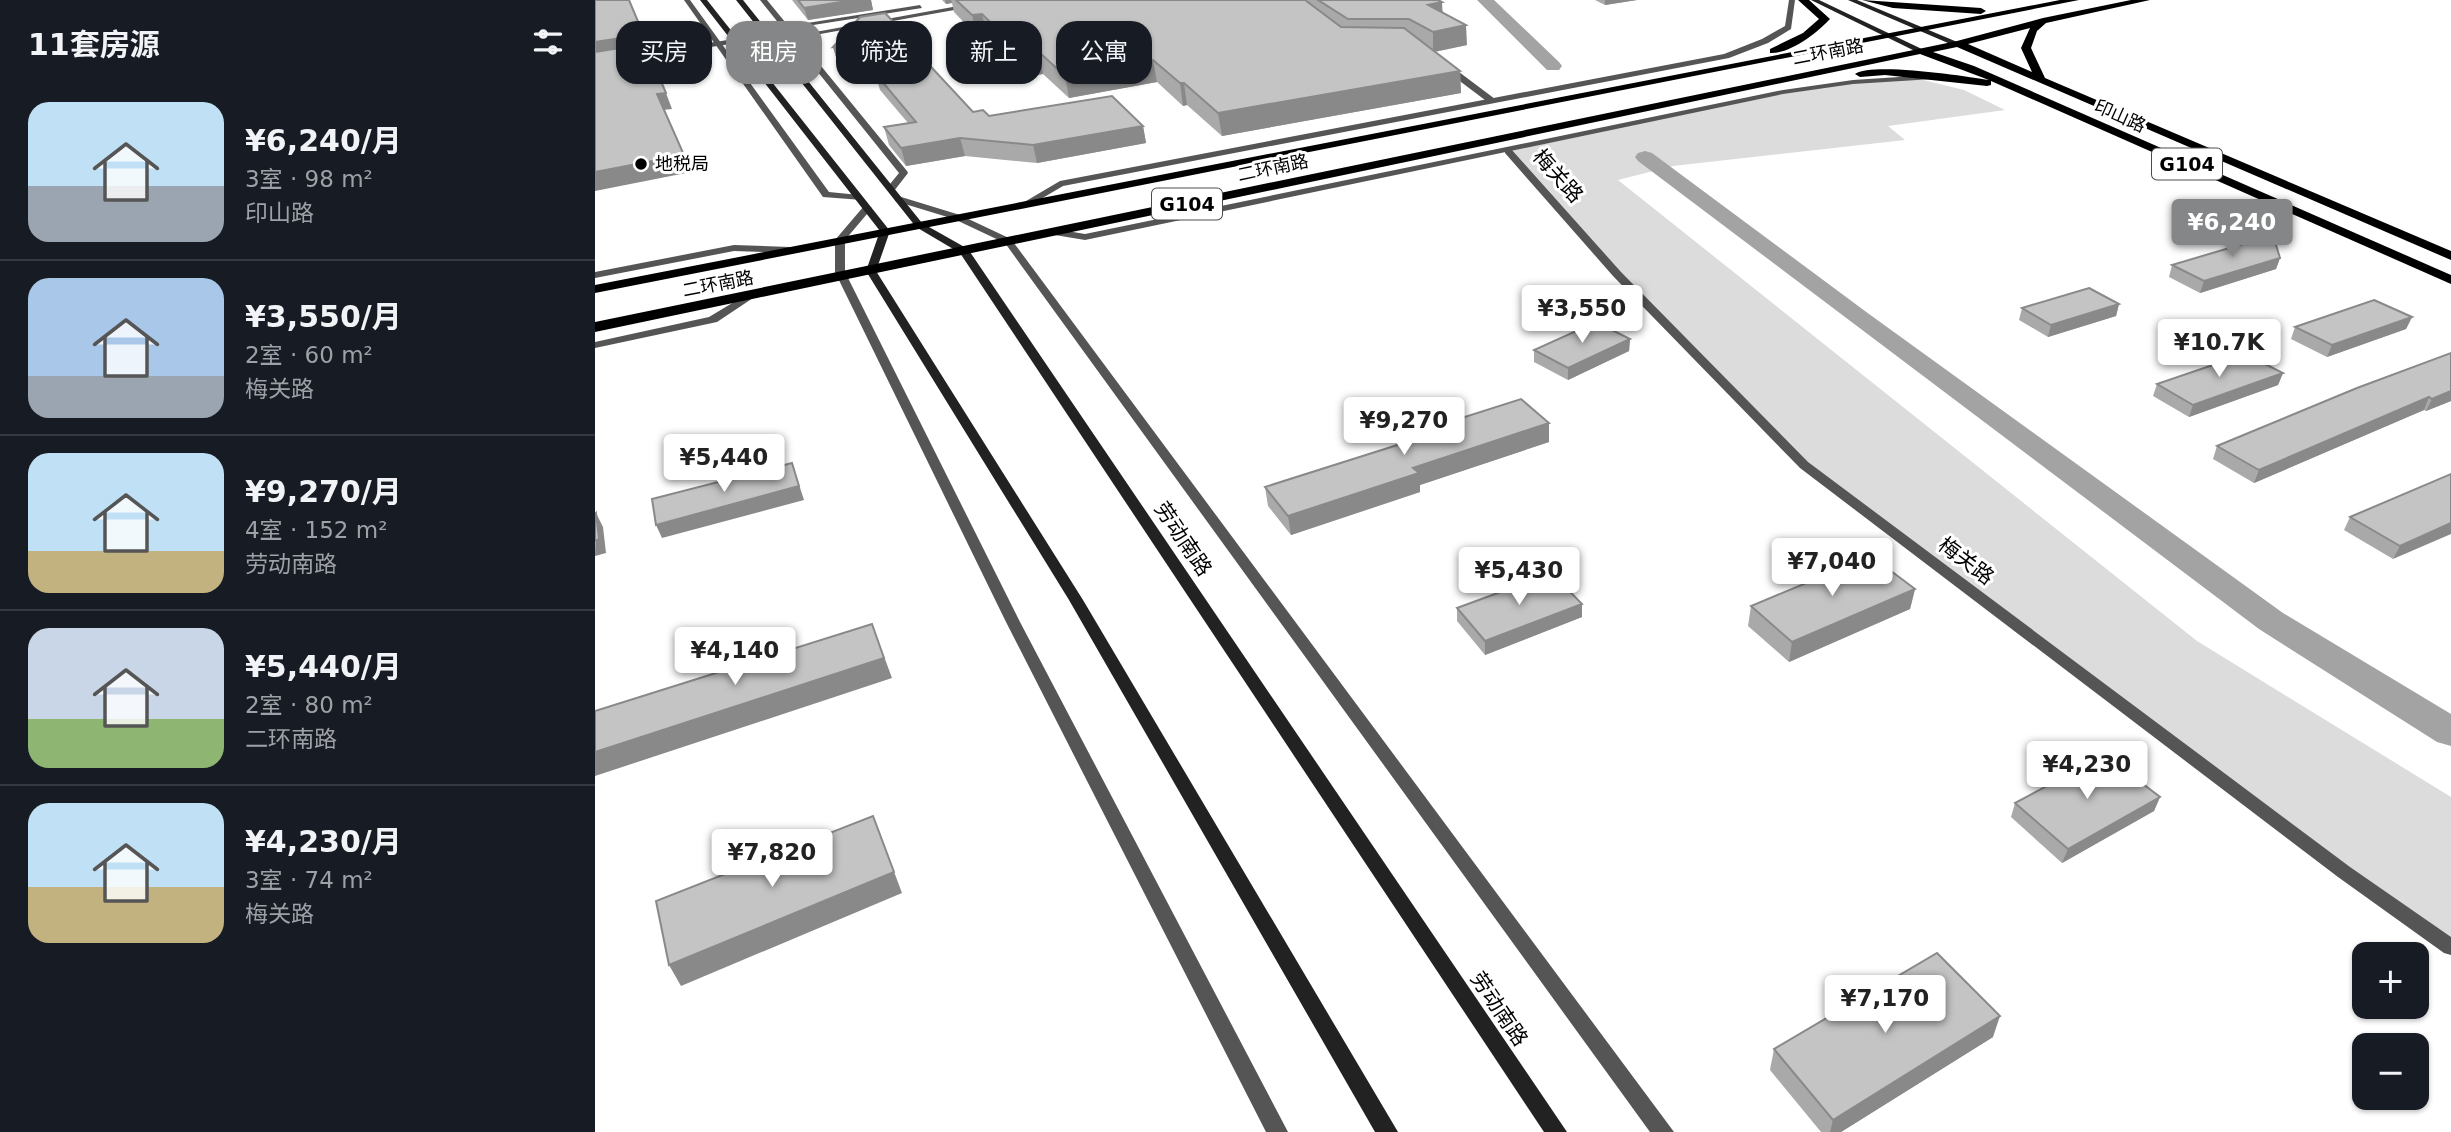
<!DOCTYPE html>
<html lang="zh">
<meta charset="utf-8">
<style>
body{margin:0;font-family:"DejaVu Sans","Noto Sans SC",sans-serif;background:#20242c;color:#f1f3f6;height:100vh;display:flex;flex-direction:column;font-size:26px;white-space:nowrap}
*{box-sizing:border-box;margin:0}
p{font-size:23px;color:#9ea1a6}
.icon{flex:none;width:38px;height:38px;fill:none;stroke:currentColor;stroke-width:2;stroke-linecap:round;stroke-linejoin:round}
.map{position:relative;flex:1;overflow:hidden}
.details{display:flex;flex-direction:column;background:#171b24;width:595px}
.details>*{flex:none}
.hud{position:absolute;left:21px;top:21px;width:665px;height:63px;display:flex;gap:14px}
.tools{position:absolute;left:1757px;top:942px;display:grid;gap:14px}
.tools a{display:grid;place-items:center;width:77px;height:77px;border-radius:14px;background:#171b24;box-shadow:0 2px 5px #0004;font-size:35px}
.price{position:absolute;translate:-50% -60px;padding:0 16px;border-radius:7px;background:#fff;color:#222;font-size:23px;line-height:46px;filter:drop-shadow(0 2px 4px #0008)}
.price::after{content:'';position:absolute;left:50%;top:42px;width:21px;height:16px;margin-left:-10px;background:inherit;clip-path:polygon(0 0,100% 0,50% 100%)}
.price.on{background:#858687;color:#fff}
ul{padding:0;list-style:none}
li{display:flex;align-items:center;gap:21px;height:175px;padding:0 28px}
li+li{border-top:2px solid #363941}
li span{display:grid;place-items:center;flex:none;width:196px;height:140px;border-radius:21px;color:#555}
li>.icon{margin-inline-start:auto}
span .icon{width:84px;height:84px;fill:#fffc;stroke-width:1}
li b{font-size:30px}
h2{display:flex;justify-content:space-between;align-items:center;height:84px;padding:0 28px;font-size:30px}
.chip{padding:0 24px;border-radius:21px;background:#171b24;box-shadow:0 2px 5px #0004;font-size:24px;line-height:63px}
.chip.on{background:#858687;color:#fff}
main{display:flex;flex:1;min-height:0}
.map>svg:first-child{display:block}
.green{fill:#dcdcdc}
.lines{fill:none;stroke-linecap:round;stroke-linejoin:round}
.canal{fill:#a3a3a3;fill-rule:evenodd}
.service{fill:#555;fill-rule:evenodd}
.minor{fill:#555;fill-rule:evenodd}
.tertiary{fill:#555;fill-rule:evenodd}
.secondary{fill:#222;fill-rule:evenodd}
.trunk{fill:#000;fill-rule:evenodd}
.wall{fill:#a9a9a9}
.shaded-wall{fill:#898989}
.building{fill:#c4c4c4;stroke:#898989;stroke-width:2}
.poi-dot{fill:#000;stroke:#fff;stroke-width:2.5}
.labels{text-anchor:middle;stroke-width:6;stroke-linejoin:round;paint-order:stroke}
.far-street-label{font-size:18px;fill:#000;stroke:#fff}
.far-poi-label{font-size:18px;fill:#000;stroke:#fff;text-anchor:start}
.shield{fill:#fff;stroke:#4c4c4c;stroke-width:2}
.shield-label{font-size:19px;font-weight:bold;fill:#000}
.street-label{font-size:21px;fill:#000;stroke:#fff}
</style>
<main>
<section class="details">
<h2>11套房源<svg class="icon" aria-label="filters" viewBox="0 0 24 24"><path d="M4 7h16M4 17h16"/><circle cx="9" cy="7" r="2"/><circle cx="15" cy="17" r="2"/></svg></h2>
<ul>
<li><span style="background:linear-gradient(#bfe0f5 60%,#9aa5b1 0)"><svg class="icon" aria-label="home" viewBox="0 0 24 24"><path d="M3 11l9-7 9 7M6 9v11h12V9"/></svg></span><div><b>¥6,240/月</b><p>3室 · 98 m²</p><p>印山路</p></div></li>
<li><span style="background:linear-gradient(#a9c7e8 70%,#9aa5b1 0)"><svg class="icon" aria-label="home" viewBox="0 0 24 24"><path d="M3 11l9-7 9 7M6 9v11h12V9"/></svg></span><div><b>¥3,550/月</b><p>2室 · 60 m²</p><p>梅关路</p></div></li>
<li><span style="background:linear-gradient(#bfe0f5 70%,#c2b280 0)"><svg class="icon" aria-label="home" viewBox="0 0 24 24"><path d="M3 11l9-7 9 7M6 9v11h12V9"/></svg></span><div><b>¥9,270/月</b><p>4室 · 152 m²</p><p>劳动南路</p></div></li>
<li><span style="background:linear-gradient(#c9d6e8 65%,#8fb573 0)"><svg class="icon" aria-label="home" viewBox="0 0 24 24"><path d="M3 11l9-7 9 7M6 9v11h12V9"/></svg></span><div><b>¥5,440/月</b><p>2室 · 80 m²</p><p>二环南路</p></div></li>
<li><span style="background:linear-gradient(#bfe0f5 60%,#c2b280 0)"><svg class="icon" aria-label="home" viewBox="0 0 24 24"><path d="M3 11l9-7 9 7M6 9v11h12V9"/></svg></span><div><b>¥4,230/月</b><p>3室 · 74 m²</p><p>梅关路</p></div></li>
</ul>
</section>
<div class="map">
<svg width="1856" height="1132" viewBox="0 0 1856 1132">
<rect width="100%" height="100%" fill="#fff"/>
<path class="green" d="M1320,78L1369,90L1410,110L1293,126L1310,140L1078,166L1023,180L1602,641L1856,797V947L1209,465L1022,274L913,151C1048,122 1182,87 1320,78Z"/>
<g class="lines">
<g class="canal">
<path d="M882,0H899L964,62L967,66L964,70H952Z"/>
<path d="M1050,151L1057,153L1274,314L1688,613L1856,714V746L1842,742L1664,629L1043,161L1040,157L1043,153Z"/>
</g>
<g class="service">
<path d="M89,0H95L234,192L264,195L267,196V200L228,197Z"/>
<path d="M165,0H172L312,171L313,173L299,191L291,189L304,173Z"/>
</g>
<g class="minor">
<path d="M374,4L376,7L175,43L171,41Z"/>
<path d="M325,5L327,8L167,33L163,31Z"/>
<path d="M850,66H856L900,99V103H894L850,70Z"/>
<path d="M910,149H916L1026,272L1213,462L1755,867L1856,937V955L1849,953L1743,877L1205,468L1018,276L910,153Z"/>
</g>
<g class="tertiary">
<path d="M1194,0H1200L1196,29L1173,43L1134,58L468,186L434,206L426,204L465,181L1129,54L1167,39L1190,26Z"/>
<path d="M171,34L174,38L0,65V61Z"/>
<path d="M1335,75H1338V79L1258,84L1188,94L490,240L460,235L455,232L460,229L490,234L1188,90L1258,80Z"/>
<path d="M303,196L365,215L416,239L1079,1132H1055L410,243L359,219L300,201V197Z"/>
<path d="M272,205L277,208L250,240V272L425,622L693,1132H671L411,622L240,272V240L269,206Z"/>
<path d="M139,245L195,247L200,250L195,253L139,251L0,278V272Z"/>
<path d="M154,293L159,296L158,298L122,322L0,348V342L114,317Z"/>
</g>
<g class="secondary">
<path d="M105,0H112L295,231L281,271L488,600L803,1132H780L474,600L271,271L285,231Z"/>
<path d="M141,0H148L327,223L373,249L972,1132H949L365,253L321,227Z"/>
<path d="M1216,0H1224L1331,51L1324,53Z"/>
<path d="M1253,0H1262L1367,44L1360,46Z"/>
</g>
<g class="trunk">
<path d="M1203,0H1214L1235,19C1222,33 1195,54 1175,53V49L1208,33L1224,19Z"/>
<path d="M1267,0L1386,8L1391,11L1386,14L1298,8Z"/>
<path d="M1465,0H1484L0,293V285Z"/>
<path d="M1536,0H1555L1451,23L1442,31L1436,48L1450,78L1856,251V260L1362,47L1338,52L1379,66L1856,275V284L1396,81V85L1392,86L1290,75L1265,77L1260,74C1277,62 1369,76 1394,80L1325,54L0,332V322L1362,41L1448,18ZM1435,28L1426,48L1437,72L1373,44Z"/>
</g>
</g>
<g class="wall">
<path d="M197,0H276L278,10L213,20Z"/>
<path d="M347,0H843L848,12L872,45L840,52L865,71L866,93L627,136L592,105L588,106L562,82L474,98L448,74L434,76L392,34L382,36L359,12L357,3L351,4Z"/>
<path d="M1000,0H1042L1010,5Z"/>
<path d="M310,34L312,42L378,112L394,116L548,126L551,143L442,163L370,156L311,166L294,145L289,127L313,123L285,90L280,73L302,50L242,60L238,47Z"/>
<path d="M1685,258L1681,269L1605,293L1574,277L1577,265Z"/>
<path d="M1524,304L1521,316L1453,337L1424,320L1427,308Z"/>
<path d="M1817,317L1811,329L1732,357L1696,339L1700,327Z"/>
<path d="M1035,339L1034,351L973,380L939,362V350Z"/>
<path d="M1856,353V401L1831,411L1829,410L1659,483L1618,459L1622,446Z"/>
<path d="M1688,373L1683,385L1594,417L1558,396L1562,384Z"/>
<path d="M954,423V442L825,485V492L696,535L673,506L670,487L810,443V436Z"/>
<path d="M1856,474L1798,559L1749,530L1755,517Z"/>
<path d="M1320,589L1315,609L1194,662L1153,626L1156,606Z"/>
<path d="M987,604V617L890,655L862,621V608Z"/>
<path d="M1565,797L1559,811L1467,863L1416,817L1420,803Z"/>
<path d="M1398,1037L1246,1132H1226L1175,1070L1179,1049Z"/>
</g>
<g class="shaded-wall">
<path d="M258,0H276L278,10L213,20L209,8Z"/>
<path d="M350,0H356L357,3L351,4Z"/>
<path d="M1010,0H1042L1010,5Z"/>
<path d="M847,2L848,22L833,5Z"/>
<path d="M387,14L392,34L382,36L377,15Z"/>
<path d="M871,25L872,45L838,52V32Z"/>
<path d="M47,31L52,46L0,58V42Z"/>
<path d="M310,34L314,48L242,60L238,47Z"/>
<path d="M444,52L448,74L434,76L429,55Z"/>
<path d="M558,60L562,82L474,98L470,76Z"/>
<path d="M865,71L866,93L627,136L623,113Z"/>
<path d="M585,83H589L592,105L588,106Z"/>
<path d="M71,93L77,109L68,110L62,94Z"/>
<path d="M548,126L551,143L442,163L438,145Z"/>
<path d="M365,138L370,156L311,166L306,148Z"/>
<path d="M89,155L96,172L0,191V172Z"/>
<path d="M1685,258L1681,269L1605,293L1609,281Z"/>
<path d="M1524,304L1521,316L1453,337L1456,325Z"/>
<path d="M1817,317L1811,329L1732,357L1737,345Z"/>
<path d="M1035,339L1034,351L973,380V368Z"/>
<path d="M1688,373L1683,385L1594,417L1598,405Z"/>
<path d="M1856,391V401L1831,411L1837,399Z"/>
<path d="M1834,397L1829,410L1659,483L1664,470Z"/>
<path d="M954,423V442L825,485V492L696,535L693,516L818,468Z"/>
<path d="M197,463L209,500L67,538L61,525Z"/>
<path d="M1,513L8,527L11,553L0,556Z"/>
<path d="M1856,523V534L1798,559L1805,546Z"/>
<path d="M1320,589L1315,609L1194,662L1197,642Z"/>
<path d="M987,604V617L890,655V641Z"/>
<path d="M277,624L297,678L0,776V752Z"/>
<path d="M1565,797L1559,811L1467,863L1473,849Z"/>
<path d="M278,816L307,893L86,986L74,965Z"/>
<path d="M1405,1016L1398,1037L1246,1132H1235L1238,1120Z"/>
</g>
<g class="building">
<path d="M0,0H34L47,31L44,32L46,35L0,42Z"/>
<path d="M203,0H258L209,8Z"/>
<path d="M361,0H710L746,27L809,28L865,71L623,113L589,83H585L558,60L470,76L444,52L429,55L387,14L377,15Z"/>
<path d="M723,0H843L847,2L833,5L871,25L838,32L814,19H753Z"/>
<path d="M290,13L310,34L238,47L265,17Z"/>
<path d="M311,40L378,112L388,110L394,116L517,96L548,126L438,145L365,138L306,148L289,127L321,122L280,73Z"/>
<path d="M50,44L71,93L62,94L89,155L0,172V52Z"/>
<path d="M1678,235L1685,258L1609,281L1577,265Z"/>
<path d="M1494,288L1524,304L1456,325L1427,308Z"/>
<path d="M1779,300L1817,317L1737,345L1700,327Z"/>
<path d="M1001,322L1035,339L973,368L939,350Z"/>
<path d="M1856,353V391L1837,399L1834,397L1664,470L1622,446L1762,388Z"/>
<path d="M1650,354L1688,373L1598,405L1562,384Z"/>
<path d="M926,399L954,423L818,468L824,473L693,516L670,487L815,441L810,436Z"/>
<path d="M197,463L204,486L61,525L57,499Z"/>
<path d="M1856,474V523L1805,546L1755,517Z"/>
<path d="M1,513L4,539L0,541V514Z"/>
<path d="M1276,556L1320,589L1197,642L1156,606Z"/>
<path d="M957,573L987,604L890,641L862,608Z"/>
<path d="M277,624L289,658L0,752V711Z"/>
<path d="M1510,755L1565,797L1473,849L1420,803Z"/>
<path d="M278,816L299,872L74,965L61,901Z"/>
<path d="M1342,953L1405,1016L1238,1120L1179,1049Z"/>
</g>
<circle class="poi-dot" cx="46" cy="164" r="7"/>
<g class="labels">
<g class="far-street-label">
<text transform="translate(1233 52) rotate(-11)" y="6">二环南路</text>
<text transform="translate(1525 116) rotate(24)" y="6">印山路</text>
<text transform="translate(678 168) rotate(-12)" y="6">二环南路</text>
<text transform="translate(123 284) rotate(-11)" y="6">二环南路</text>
</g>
<g class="far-poi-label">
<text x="60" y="170">地税局</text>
</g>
<g class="shield">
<rect x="1557" y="148.5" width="70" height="31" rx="5"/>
<rect x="557" y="188.5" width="70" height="31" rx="5"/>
</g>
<g class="shield-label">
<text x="1592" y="171">G104</text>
<text x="592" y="211">G104</text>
</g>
<g class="street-label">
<text transform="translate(963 176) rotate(48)" y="7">梅关路</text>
<text transform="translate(588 539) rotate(56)" y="7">劳动南路</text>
<text transform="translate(1371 561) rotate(37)" y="7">梅关路</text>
<text transform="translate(904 1009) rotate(56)" y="7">劳动南路</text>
</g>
</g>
</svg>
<div class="tools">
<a>+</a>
<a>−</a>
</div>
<b class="price on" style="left:1637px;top:259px">¥6,240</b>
<b class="price" style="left:987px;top:345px">¥3,550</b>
<b class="price" style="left:1624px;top:379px">¥10.7K</b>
<b class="price" style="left:809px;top:457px">¥9,270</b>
<b class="price" style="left:129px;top:494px">¥5,440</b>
<b class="price" style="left:1237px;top:598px">¥7,040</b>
<b class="price" style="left:924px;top:607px">¥5,430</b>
<b class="price" style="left:140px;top:687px">¥4,140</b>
<b class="price" style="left:1492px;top:801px">¥4,230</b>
<b class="price" style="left:177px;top:889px">¥7,820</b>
<b class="price" style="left:1290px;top:1035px">¥7,170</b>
<div class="hud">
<a class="chip">买房</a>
<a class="chip on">租房</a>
<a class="chip">筛选</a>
<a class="chip">新上</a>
<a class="chip">公寓</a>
</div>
</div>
</main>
